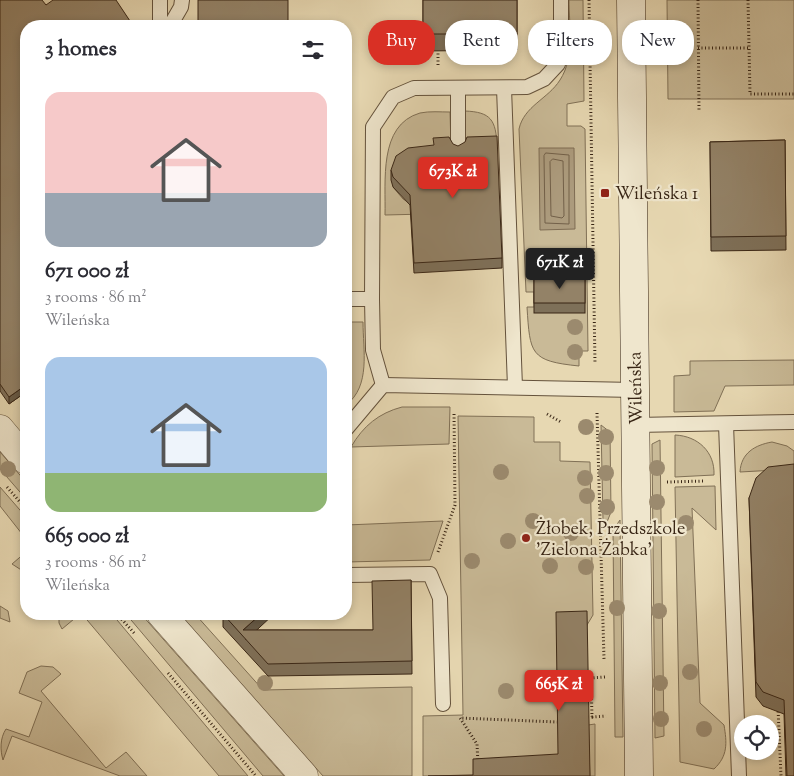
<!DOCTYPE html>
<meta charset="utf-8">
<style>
body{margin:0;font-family:"Sorts Mill Goudy",serif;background:#f2f2f3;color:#2b2b33;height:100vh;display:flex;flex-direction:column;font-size:19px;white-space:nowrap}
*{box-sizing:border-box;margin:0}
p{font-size:16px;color:#7c7c81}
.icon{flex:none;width:28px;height:28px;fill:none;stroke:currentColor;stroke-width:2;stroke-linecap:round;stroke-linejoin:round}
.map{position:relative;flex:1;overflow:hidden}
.sheet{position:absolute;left:20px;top:20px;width:332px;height:600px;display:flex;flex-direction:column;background:#fff;border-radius:20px;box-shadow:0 2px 8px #0003}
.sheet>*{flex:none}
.top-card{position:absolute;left:368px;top:20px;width:351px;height:45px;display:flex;gap:10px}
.fabs{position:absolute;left:734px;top:715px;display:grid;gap:10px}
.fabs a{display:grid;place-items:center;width:45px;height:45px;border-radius:50%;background:#fff;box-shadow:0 2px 8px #0003;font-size:25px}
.price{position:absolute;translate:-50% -42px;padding:0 11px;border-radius:5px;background:#d93025;color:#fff;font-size:16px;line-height:32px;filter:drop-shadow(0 1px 2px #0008)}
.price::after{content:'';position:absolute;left:50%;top:30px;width:15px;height:11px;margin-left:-8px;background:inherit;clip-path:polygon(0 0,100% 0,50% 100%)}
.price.selected{background:#222;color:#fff}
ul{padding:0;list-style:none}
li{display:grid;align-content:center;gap:10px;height:265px;padding:0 25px}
li span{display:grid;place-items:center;height:155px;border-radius:15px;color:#555}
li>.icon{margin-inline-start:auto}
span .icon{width:90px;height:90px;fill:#fffc;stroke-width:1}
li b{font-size:21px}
h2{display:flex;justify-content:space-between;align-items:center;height:60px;padding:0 25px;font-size:21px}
.chip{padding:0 18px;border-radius:20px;background:#fff;box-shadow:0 2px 8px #0003;font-size:18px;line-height:45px}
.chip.selected{background:#d93025;color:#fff}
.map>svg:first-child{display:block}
.green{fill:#c9ba97;stroke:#807056}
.water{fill:#ac9b7d;stroke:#7e6c53}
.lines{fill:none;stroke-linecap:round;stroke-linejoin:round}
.shore{stroke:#726049;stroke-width:1}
.lane-casing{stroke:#64523c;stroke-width:16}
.street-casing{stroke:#64523c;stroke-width:29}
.secondary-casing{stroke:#382515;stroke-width:29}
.path{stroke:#382515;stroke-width:3;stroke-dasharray:1 2.5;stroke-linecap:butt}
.lane{stroke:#efe6cd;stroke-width:14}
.street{stroke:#efe6cd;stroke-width:28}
.secondary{stroke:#efe6cd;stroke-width:28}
.tree{fill:#9b8a6e}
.wall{fill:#7e7059;stroke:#382515}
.shaded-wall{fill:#675b48;stroke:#382515}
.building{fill:#938267;stroke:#382515}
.poi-dot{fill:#8f2418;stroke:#efe6cd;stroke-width:2}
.labels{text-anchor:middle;stroke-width:4.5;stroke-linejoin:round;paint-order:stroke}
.poi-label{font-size:18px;fill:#382515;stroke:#efe6cd;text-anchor:start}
.street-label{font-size:18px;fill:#382515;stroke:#efe6cd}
</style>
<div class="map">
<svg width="794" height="776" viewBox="0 0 794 776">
<rect width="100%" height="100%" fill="#e7d8b2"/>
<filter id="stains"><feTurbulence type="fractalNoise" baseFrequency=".004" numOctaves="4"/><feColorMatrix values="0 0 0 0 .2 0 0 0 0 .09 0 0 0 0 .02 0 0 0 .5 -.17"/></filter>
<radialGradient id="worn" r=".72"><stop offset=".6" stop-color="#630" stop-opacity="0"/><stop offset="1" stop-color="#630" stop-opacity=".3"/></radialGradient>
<g class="green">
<path d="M569,0H583L584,101L567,104V126H581L585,129L588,351H579V366C530,361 530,354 527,307H534V292H526L519,129C524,106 548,99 560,80C575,57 569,26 569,0Z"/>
<path d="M667,0H794V99H668Z"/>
<path d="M465,111C491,112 496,120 497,146L465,147Z"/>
<path d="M450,112L451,147L393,187L403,199L426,214L385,215C386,182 378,125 420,113C429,111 441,112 450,112Z"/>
<path d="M346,322H363C363,350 371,386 346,405Z"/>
<path d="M794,360V385L725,386L714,411L674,412V376L690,375V361Z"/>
<path d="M402,407H450L449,444L351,447C363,426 379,413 402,407Z"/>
<path d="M458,416L534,417V442H560V461L590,462L593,615L587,625L558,776H423V716L463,715Z"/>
<path d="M601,425L610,432L611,512L607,522L603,520Z"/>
<path d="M675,435C698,436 715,452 714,475L675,477Z"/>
<path d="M660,440L664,736L655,738L652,444Z"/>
<path d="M772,442L787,446L794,451V469L740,472C741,453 755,445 772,442Z"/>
<path d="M0,452L26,482V499L0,469Z"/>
<path d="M715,486L716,530L692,508L700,703L724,725C727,743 728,756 714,769L680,762L675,487Z"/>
<path d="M0,487L26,517V539L0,506Z"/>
<path d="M620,520L623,737H615L613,530Z"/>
<path d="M443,521L430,560L346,562V525Z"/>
<path d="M26,552V573L12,564Z"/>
<path d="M0,606L8,611L10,622L0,618Z"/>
<path d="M59,614H80L62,629L59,623Z"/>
<path d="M82,614H112L248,776H219Z"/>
<path d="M126,614H141L284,776H263Z"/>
<path d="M180,614H195L263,690L412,687V776H323Z"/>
<path d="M41,666L53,667L61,674L41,691L106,768L126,752L147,776H120L12,736L3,760C0,750 0,738 6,729L29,737L42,702L19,693L27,672Z"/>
<path d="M595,724V776H590L588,725Z"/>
</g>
<path class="water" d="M539,148H574L575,229L540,230Z"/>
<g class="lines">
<g class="shore">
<path d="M546,153L569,155V224L545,223L544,156Z"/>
<path d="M553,159L563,161L564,216L562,218L551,216L550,162Z"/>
</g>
<defs>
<g id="lane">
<path d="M160,0V26"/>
<path d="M170,26L181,7L182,0"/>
<path d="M504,88L515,387"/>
<path d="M458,147V88"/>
<path d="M346,299H372L373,350L383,385"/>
<path d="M372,299L373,127L393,97L414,88L527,87L544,79L558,64L561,41V0"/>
<path d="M726,424L739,776"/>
<path d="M636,425L794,422"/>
<path d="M346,429L383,385L635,390"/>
<path d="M346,575L430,574L440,598L443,704"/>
</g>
<g id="street">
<path d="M0,429L26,460"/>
<path d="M161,614L304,776"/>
</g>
<path id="secondary" d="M631,0L639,776"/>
</defs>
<use href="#lane" class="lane-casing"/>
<use href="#street" class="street-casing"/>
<use href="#secondary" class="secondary-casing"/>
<g class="path">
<path d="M589,0L595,364"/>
<path d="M698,0L699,111"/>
<path d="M748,0L750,94H794"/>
<path d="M698,48H749"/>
<path d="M438,65V51"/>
<path d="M597,413L604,659"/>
<path d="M547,414L561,422"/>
<path d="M667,482L705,481"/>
<path d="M7,487L26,509"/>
<path d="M438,552L455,505L454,412"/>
<path d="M117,614L135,634"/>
<path d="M168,673L256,776"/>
<path d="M778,708L781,776"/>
<path d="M588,717H592L591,678L605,677"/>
<path d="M592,717L606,716"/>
<path d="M478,763L477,744L460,718L557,722"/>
</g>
<use href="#lane" class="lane"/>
<use href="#street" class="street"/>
<use href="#secondary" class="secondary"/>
</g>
<g class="tree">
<circle cx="575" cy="327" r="8"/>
<circle cx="575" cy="352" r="8"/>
<circle cx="586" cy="427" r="8"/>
<circle cx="606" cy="437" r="8"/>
<circle cx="657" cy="468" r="8"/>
<circle cx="8" cy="469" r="8"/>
<circle cx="501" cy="472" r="8"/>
<circle cx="606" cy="473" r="8"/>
<circle cx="585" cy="478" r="8"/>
<circle cx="587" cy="496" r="8"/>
<circle cx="657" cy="502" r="8"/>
<circle cx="607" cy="507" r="8"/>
<circle cx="533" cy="521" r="8"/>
<circle cx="686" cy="523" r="8"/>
<circle cx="571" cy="533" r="8"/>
<circle cx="508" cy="541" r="8"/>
<circle cx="472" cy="561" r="8"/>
<circle cx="550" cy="566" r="8"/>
<circle cx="586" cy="567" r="8"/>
<circle cx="617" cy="608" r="8"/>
<circle cx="659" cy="611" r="8"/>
<circle cx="690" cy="672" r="8"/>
<circle cx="265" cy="683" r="8"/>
<circle cx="660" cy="683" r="8"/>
<circle cx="506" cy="691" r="8"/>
<circle cx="661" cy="719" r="8"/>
<circle cx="704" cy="729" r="8"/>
</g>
<g class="wall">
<path d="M0,0L46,5L130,26H26V392L9,404L0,391Z"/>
<path d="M423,0H517V50L423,51Z"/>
<path d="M785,140L786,250L711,251L710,142Z"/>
<path d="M391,170L502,258V268L414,273L410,205L393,187L391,180Z"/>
<rect x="534" y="276" width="51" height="37"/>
<path d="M768,467L794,776H786L784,714L763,706L756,697L749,498Z"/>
<path d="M411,580L412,674L268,676L223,627V614L257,630H373Z"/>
</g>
<g class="shaded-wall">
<path d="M130,21V26H123Z"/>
<path d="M26,385V392L9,404V397Z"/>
<path d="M261,614H274L246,640L243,630Z"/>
</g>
<g class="building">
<path d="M0,0H42L46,5L53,0H116L130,21L123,26H26V385L9,397L0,384Z"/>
<rect x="198" y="0" width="90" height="26"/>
<rect x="423" y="0" width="94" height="34"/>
<path d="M497,136L502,258L414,263L410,195L393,177L391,170L396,156L408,148L434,145L433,138L449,137L453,144L458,146L465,142L467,137Z"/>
<path d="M785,140L786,236L711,237L710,142Z"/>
<rect x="534" y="276" width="51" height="27"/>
<path d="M794,464V776H787L784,700L763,692L756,682L749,498L756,478L768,467Z"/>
<path d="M411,580L412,661L268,664L223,614H261L243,630H373L372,581Z"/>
<path d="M587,611L590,776H428L473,775V759L558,754L556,612Z"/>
</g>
<g class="poi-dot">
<rect x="600" y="188" width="10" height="10" rx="2.5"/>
<circle cx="526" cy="538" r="5"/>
</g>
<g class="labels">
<g class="poi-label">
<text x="615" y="199">Wileńska 1</text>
<text x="536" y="534">Żłobek, Przedszkole<tspan x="536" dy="21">'Zielona Żabka'</tspan></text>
</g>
<g class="street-label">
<text transform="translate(635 388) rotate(-91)" y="6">Wileńska</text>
</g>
</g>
<rect width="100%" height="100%" filter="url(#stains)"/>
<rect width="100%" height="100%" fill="url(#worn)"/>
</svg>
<div class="fabs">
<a><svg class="icon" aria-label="locate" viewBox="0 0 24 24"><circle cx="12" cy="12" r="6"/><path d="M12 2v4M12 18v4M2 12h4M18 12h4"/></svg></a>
</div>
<b class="price" style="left:453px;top:199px">673K zł</b>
<b class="price selected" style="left:560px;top:290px">671K zł</b>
<b class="price" style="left:559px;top:712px">665K zł</b>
<div class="top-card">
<a class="chip selected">Buy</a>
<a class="chip">Rent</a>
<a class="chip">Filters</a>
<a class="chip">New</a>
</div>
<section class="sheet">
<h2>3 homes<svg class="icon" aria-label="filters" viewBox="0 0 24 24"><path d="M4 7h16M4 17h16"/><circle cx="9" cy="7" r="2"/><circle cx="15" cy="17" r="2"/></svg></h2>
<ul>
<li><span style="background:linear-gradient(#f6c9c9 65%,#9aa5b1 0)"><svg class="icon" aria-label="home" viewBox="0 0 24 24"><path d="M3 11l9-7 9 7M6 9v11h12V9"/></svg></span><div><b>671 000 zł</b><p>3 rooms · 86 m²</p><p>Wileńska</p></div></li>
<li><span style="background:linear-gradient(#a9c7e8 75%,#8fb573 0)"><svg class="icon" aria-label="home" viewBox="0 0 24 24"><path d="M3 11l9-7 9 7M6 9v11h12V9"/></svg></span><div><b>665 000 zł</b><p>3 rooms · 86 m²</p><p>Wileńska</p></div></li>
</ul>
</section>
</div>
